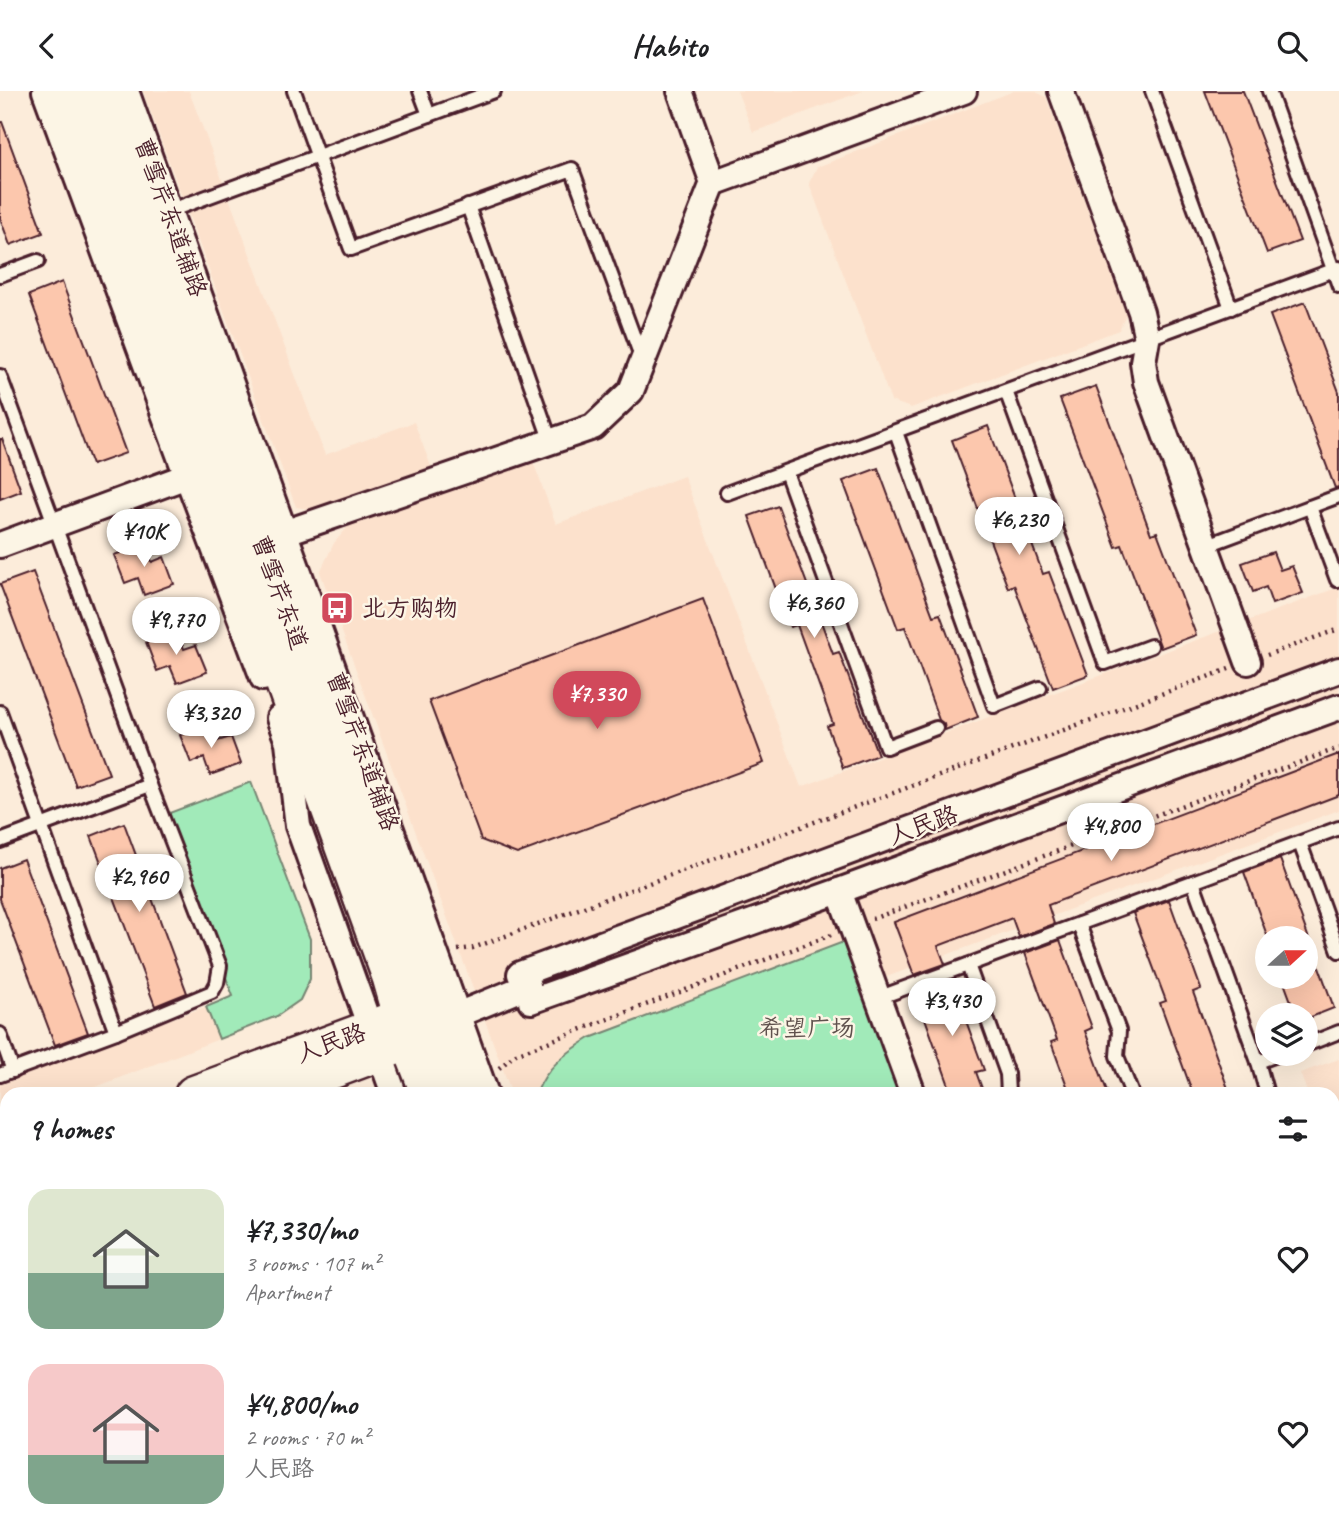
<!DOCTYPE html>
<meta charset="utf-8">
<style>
body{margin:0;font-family:Caveat,"LXGW WenKai TC",sans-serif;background:#f2f2f2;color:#202124;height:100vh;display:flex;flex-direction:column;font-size:26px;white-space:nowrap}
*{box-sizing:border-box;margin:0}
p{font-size:23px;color:#757577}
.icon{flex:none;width:38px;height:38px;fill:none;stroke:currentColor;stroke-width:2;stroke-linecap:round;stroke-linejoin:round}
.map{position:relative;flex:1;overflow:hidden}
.panel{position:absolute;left:0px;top:996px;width:1340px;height:450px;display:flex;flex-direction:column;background:#fff;border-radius:21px 21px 0 0;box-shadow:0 7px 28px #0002}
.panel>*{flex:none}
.needle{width:46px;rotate:69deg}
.tools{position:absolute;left:1255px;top:835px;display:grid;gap:14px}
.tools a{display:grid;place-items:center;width:63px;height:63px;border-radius:50%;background:#fff;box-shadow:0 7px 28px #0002;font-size:35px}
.price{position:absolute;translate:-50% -60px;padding:0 16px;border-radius:24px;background:#fff;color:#222;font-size:23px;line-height:46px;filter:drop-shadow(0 2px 4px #0008)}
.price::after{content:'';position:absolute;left:50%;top:42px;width:21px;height:16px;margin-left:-10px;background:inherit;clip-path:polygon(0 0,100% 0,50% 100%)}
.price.current{background:#d1495b;color:#fff}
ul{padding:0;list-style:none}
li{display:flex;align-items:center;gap:21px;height:175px;padding:0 28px}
li span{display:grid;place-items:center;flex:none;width:196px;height:140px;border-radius:21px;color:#555}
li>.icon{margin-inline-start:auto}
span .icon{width:84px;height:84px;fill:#fffc;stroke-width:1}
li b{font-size:30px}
h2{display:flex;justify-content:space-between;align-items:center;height:84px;padding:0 28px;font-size:30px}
header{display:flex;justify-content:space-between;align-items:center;height:91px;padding:0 28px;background:#fff;font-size:32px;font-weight:600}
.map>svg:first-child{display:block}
.built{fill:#fce1cc}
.green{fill:#a1eab9;stroke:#768472;stroke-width:2}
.building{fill:#fcc7ad;stroke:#4a1f2b;stroke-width:2}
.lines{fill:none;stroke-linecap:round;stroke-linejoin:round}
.lane-casing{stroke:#4a1f2b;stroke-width:18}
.street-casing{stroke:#4a1f2b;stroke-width:30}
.secondary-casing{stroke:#4a1f2b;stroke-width:40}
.path{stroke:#4a1f2b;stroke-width:4.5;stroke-dasharray:2 5;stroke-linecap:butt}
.lane{stroke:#fcf5e5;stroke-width:12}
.street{stroke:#fcf5e5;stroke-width:24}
.secondary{stroke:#fcf5e5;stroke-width:35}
.labels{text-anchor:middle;stroke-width:5;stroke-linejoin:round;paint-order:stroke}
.street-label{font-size:24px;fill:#4a1f2b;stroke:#fcf5e5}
.poi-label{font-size:24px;fill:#4a1f2b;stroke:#fcf5e5;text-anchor:start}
.park-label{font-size:24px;fill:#60524e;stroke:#fcf5e5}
</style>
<header><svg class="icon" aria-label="back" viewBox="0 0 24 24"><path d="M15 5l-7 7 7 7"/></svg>Habito<svg class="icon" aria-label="search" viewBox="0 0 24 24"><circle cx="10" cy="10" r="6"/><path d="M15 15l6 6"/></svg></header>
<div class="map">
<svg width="1339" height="1445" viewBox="0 0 1339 1445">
<rect width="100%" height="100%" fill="#fcecda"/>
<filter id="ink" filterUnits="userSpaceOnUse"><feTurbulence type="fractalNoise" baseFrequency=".0143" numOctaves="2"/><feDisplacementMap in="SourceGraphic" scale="14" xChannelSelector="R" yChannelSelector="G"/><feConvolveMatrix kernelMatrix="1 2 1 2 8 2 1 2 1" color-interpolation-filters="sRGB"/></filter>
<g filter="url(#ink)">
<g class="built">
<path d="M143,0H189L325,364L414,331L432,378L323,420L296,416Z"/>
<path d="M737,0H863L753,41Z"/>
<path d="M1014,0H1034L1046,6L1126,223L1119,239L911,317L891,310L809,92L817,76Z"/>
<path d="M531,365L556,433L684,385L801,696L1339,496V719L881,888L846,850L541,990L536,1003H512L320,481L334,452L352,431Z"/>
<path d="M233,906L207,916L219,948L78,1003H7V1030L0,1032V989Z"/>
<path d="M1339,968V1064L1334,1056V1003H1308L1300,982Z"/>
<path d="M7,1142V1178L0,1180V1145Z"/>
<path d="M2,1263L7,1277V1405L0,1408V1264Z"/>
<path d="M960,1438L963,1445H675L672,1439Z"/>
</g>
<g class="green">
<path d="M251,691L310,848V888L300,909L277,925L219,948L206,916L233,905L164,724Z"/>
<path d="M846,850L903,1003H536C547,975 566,962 590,947Z"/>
<path d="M0,1203L7,1222V1255L0,1236Z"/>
<path d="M536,1438L537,1440L523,1445H255L253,1439Z"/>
</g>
<g class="building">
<path d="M1205,0H1243L1300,150L1267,162Z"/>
<path d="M0,31H2L43,142L10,154L0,127Z"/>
<path d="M62,191L126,362L92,374L29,204Z"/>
<path d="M1305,211L1339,301V396L1335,397L1270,224Z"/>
<path d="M1096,295L1151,443L1157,441L1196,544L1161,557L1122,454L1116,456L1060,308Z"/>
<path d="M988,335L1043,483L1049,481L1088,584L1053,597L1014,494L1008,497L952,349Z"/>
<path d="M0,348H2L21,400L0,408Z"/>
<path d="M878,377L933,525L940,523L978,626L945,639L944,633L939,629L905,536L898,538L843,390Z"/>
<path d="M778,415L833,563L839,561L878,664L843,677L827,635L833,633L797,534L790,536L749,425Z"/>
<path d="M145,453L152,471L164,466L174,493L144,504L138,487L125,492L114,464Z"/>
<path d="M1273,461L1280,479L1292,475L1303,502L1272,513L1266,496L1253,501L1242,472Z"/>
<path d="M33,481L109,683L76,695L0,493Z"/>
<path d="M703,508L764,672L517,763L481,749L429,610Z"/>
<path d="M177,540L184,558L196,554L207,581L177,592L170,575L157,580L146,551Z"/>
<path d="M211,633L217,650L231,646L241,673L210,684L204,667L191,672L180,644Z"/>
<path d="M1339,663V704L1048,814L1054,833L1019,846L1012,827L938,855L945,873L914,884L894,831Z"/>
<path d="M124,732L187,902L155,915L91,745Z"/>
<path d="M23,768L88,942L55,954L0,808V777Z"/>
<path d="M1280,768L1334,917L1306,928V924H1296L1282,886H1306V847H1268L1244,781Z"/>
<path d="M1169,809L1201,898L1193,901L1230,1003H1193L1160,912L1166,910L1133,822Z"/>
<path d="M1060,849L1092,937L1085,940L1108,1003H1070L1051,951L1057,949L1025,862Z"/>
<path d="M951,889L984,979L976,981L984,1003H952L916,902Z"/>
</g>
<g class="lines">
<defs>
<g id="lane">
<path d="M294,0L351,158L572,78L642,268"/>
<path d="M420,0L429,24"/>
<path d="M1152,0L1231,217"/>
<path d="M1269,0L1339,195"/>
<path d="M468,115L551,351"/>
<path d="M169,120L494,0"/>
<path d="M0,184L38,170"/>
<path d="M0,285L150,694L220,875L217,892L212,901L116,941L0,984"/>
<path d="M1006,300L1105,572L1151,555"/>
<path d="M896,341L994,615L1040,597"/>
<path d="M786,381L886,656L936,637"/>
<path d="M727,402L1339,177"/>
<path d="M1310,416L1337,489"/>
<path d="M1205,455L1339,405"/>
<path d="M0,621L116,941"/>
<path d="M0,750L150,694"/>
<path d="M1300,752L1339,860"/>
<path d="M1193,791L1258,971L1267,1003"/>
<path d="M1079,833L1119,940L1117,965L1132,1003"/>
<path d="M968,874L1007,983L1008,1003"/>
<path d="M878,907L1339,737"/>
<path d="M0,943L13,980"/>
<path d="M1306,954L1339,941"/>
<path d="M1258,971L1282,962"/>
<path d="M1334,1207L1339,1213"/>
<path d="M1334,1377L1339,1375"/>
<path d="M0,1428L7,1426"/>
<path d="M26,1438L29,1445"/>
<path d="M143,1438L145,1445"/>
<path d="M1192,1438L1194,1445"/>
<path d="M1317,1438L1319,1445"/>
</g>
<g id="street">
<path d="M45,0L187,385L263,587"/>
<path d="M126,0L486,1003"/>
<path d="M1061,0L1141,221L1147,248L1143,271L1146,291L1248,571"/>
<path d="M713,92L964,0"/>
<path d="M272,446L593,336L631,300L713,92L680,0"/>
<path d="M0,454L187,385"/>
<path d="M1339,579L520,883L528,895L531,910L839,800L1339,616"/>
<path d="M279,627L288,651L298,735L394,1003"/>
<path d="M839,800L913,1003"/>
<path d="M457,924L528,895"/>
<path d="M1334,1104L1339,1110"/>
<path d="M568,1438L570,1445"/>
<path d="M643,1438L645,1445"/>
<path d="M1074,1438L1076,1445"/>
</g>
<g id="secondary">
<path d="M69,0L390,886L409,952L429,1003"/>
<path d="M99,0L291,533L436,941L460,1003"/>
<path d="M193,1003L401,926L422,920"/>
<path d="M270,1003L430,943"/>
<path d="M0,1074L7,1071"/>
<path d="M0,1102L7,1100"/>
<path d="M590,1438L593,1445"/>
<path d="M619,1438L621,1445"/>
</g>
</defs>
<use href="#lane" class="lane-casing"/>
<use href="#street" class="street-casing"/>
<use href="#secondary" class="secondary-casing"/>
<g class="path">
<path d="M1267,564L1339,538"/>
<path d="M872,828L1339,657"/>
<path d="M458,859L473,857L1229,578"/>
<path d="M499,977L516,963L831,844"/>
</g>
<use href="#lane" class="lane"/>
<use href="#street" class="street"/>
<use href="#secondary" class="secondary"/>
</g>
</g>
<defs>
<symbol id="bus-square" viewBox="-11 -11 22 22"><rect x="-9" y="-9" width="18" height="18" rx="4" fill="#d1495b" stroke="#fcf5e5"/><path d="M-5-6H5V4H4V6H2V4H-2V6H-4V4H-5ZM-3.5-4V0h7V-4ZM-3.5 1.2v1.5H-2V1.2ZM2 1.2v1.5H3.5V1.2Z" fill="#fff"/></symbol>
</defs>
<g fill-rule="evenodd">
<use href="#bus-square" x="318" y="498" width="38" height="38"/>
</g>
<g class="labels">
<g class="street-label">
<text transform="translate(171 126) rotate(70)" y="8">曹雪芹东道辅路</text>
<text transform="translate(280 501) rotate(70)" y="8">曹雪芹东道</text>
<text transform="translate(363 660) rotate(70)" y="8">曹雪芹东道辅路</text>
<text transform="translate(923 734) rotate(-20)" y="8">人民路</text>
<text transform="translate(331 952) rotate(-20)" y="8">人民路</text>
</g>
<g class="poi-label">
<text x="362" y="525">北方购物</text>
</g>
<g class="park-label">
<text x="807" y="945">希望广场</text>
</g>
</g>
</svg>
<div class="tools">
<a><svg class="needle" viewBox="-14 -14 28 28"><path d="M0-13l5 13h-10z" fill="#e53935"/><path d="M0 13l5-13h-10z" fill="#757577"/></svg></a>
<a><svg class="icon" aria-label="layers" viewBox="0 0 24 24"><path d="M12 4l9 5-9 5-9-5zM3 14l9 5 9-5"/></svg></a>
</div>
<b class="price" style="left:1019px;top:466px">¥6,230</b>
<b class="price" style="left:144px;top:478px">¥10K</b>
<b class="price" style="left:814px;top:549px">¥6,360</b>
<b class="price" style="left:176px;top:566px">¥9,770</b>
<b class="price current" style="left:597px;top:640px">¥7,330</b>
<b class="price" style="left:211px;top:659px">¥3,320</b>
<b class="price" style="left:1111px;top:772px">¥4,800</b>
<b class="price" style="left:139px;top:823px">¥2,960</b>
<b class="price" style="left:952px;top:947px">¥3,430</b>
<section class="panel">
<h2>9 homes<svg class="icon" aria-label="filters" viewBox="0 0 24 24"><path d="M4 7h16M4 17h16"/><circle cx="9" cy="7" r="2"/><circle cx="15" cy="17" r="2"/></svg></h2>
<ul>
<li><span style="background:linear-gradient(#dfe7d0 60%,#7fa58c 0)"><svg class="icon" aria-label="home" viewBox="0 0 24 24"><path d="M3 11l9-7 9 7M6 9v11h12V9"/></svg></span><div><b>¥7,330/mo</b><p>3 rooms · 107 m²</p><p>Apartment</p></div><svg class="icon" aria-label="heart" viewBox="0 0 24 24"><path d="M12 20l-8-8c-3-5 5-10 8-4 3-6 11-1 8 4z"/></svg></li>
<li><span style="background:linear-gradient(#f6c9c9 65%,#7fa58c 0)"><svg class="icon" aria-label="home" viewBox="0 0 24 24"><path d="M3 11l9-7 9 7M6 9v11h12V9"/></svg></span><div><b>¥4,800/mo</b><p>2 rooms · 70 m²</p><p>人民路</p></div><svg class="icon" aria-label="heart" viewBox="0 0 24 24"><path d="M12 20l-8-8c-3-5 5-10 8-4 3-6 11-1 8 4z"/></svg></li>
</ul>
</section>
</div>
